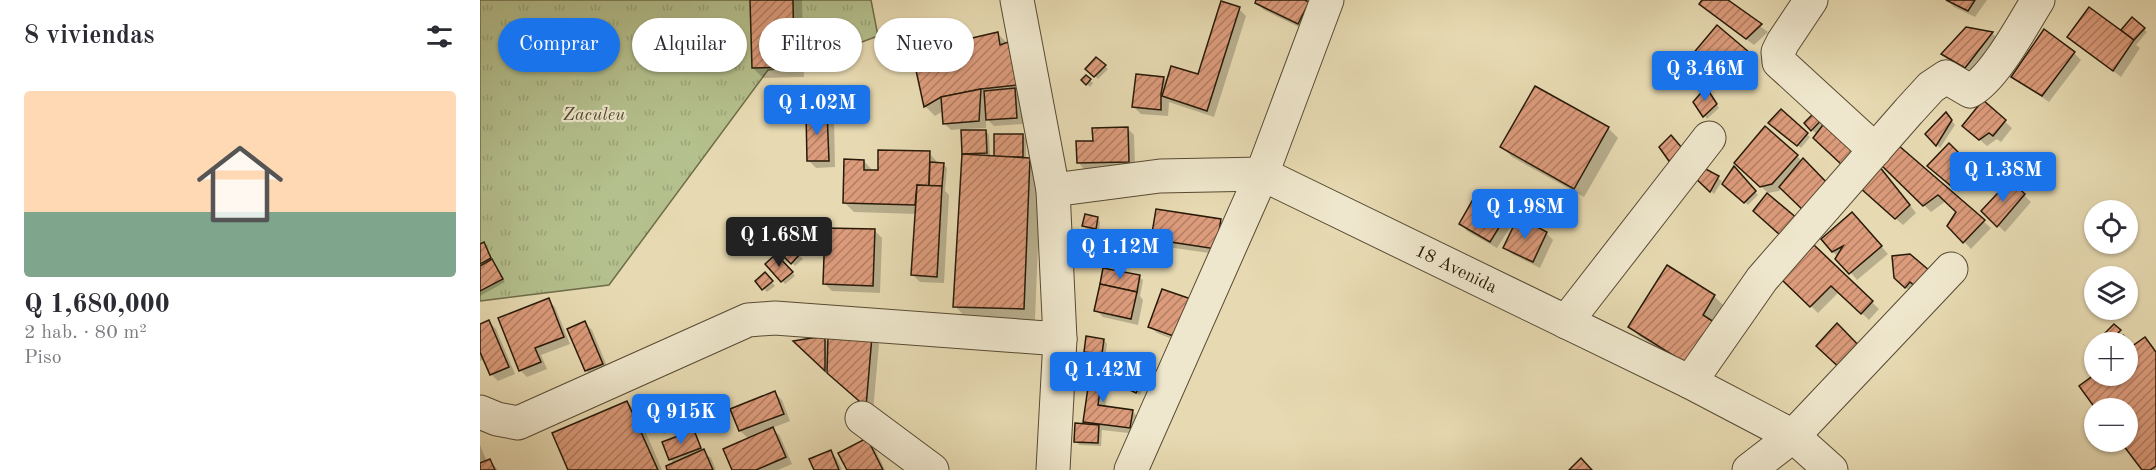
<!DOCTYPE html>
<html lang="es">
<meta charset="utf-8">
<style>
body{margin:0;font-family:"Old Standard TT",serif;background:#f2f2f3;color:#2b2b33;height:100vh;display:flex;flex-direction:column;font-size:22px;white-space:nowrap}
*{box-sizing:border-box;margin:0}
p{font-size:20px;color:#7c7c81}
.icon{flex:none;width:33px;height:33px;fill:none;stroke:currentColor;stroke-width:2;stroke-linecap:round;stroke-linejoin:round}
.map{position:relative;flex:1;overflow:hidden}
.side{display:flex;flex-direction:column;background:#fff;width:480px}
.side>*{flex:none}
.hud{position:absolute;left:18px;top:18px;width:570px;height:54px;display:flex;gap:12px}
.tools{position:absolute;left:1604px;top:200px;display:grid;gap:12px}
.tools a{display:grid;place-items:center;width:54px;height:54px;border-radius:50%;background:#fff;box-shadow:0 2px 4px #0004;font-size:30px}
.price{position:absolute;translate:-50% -51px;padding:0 14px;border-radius:6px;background:#1a73e8;color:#fff;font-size:20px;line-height:39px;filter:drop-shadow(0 2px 3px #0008)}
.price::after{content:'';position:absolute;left:50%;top:36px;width:18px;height:14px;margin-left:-9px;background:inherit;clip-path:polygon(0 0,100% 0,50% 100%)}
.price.active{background:#222;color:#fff}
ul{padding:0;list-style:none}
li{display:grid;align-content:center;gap:12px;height:318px;padding:0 24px}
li+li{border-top:2px solid #e1e1e2}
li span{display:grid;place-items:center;height:186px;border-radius:6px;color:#555}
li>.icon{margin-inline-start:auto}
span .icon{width:108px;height:108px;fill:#fffc;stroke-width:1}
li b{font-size:26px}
h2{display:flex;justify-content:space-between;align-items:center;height:72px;padding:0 24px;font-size:26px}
.pill{padding:0 21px;border-radius:27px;background:#fff;box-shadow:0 2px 4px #0004;font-size:21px;line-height:54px}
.pill.active{background:#1a73e8;color:#fff}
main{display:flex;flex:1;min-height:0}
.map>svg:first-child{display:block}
.grass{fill:url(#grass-tufts);stroke:#6e6d4a;stroke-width:1.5}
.shadow{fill:#0003;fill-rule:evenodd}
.building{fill:url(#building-hatch);stroke:#271a08;stroke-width:1.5}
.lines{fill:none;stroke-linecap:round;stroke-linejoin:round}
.minor-casing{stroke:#574a32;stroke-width:35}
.minor{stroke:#efe7cd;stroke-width:33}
.labels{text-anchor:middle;stroke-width:4.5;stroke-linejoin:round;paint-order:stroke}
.park-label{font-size:18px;font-style:italic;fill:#514c30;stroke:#efe7cd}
.street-label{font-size:18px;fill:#271a08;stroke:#efe7cd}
</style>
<main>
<section class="side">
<h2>8 viviendas<svg class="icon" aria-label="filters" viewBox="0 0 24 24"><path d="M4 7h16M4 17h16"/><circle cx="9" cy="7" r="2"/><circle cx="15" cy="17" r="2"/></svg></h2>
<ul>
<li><span style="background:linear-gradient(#ffd9b3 65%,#7fa58c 0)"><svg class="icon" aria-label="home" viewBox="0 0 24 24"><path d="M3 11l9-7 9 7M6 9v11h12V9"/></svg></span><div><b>Q 1,680,000</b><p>2 hab. · 80 m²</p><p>Piso</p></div></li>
</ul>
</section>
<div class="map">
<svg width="1676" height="470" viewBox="0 0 1676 470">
<defs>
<pattern id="grass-tufts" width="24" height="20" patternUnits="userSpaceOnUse" patternTransform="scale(1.5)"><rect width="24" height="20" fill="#b4c08d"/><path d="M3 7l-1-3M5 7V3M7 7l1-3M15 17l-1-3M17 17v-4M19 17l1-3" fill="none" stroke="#9ba478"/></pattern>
<pattern id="building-hatch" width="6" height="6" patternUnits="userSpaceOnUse" patternTransform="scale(1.5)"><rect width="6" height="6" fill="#dc9b7b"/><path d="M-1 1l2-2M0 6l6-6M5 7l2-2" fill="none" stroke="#b27e63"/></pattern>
</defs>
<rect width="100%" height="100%" fill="#e7dab2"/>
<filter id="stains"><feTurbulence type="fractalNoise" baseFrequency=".00333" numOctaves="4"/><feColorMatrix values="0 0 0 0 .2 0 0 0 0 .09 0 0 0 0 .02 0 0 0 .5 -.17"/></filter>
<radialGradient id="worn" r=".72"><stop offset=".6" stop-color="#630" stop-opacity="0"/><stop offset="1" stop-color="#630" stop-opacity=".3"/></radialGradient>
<path class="grass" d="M0,0H391L398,36L314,67L288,70L129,285L0,301Z"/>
<g class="shadow">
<path d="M272,0H322L324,77L283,78L273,68Z"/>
<path d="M778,0H822L828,3L825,30L784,10L777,3Z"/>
<path d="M1224,0H1245L1288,32L1274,45L1228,11Z"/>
<path d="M1467,0H1507L1495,17L1474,7Z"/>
<path d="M759,9L766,16L734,117L689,102L688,116L661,114L654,107L684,78L688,82L719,76Z"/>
<path d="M1609,9L1654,42L1655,40L1644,29L1652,19L1667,32L1656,45L1660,48L1641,77L1589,37Z"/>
<path d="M1237,28L1276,61L1262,77L1246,61L1221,85L1210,75Z"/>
<path d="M1486,29L1512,33L1519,40L1492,74L1470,61L1463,54Z"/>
<path d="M517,33L538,54L543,124L514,126L506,118V128L487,129V132L506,131L509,135L510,157H516L543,135L546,139V159H550L561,171L555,320L486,318L475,306L483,154L482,129L471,130L464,123L463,111L455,116L445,106L433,53Z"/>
<path d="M1594,53L1601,60L1569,102L1540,83L1533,77Z"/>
<path d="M617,59L628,69L618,79L607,69Z"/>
<path d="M606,77L613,83L610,87L603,80Z"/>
<path d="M1229,92L1239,108L1227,119L1215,102Z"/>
<path d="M1503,102L1532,128L1521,142L1517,139L1507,146L1484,126Z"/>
<path d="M1301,111L1330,137L1321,148L1293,126Z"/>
<path d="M347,113L354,120L355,167L336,168L329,161Z"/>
<path d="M1469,117L1475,125L1460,148L1447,134Z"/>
<path d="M1350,118L1337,135L1326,123Z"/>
<path d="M647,128L654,135L655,168L605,170L598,162Z"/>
<path d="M1128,128L1138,138L1104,197L1032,157L1022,147Z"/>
<path d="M1469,145L1503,179L1499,183L1493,177L1479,192L1456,172Z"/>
<path d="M1418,147L1511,228L1491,249L1469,226L1478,212L1466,201L1451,212L1402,164Z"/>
<path d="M449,153L459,164H463L467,168L465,191L469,195L464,283L440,282L433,275L437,214L374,212L364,202L384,161L394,172H399Z"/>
<path d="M1317,156L1322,161L1299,191L1288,193L1256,163Z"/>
<path d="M1221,168L1242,181L1234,194L1214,175Z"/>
<path d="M1255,168L1278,195L1268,205L1247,187Z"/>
<path d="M1406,175L1436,213L1423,225L1388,194Z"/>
<path d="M1530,182L1551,202L1525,232L1503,211Z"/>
<path d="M1027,214L1034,221L1017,248L987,231L981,224Z"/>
<path d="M617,218L620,222L619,231L607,229L604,226Z"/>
<path d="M740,221L747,228L743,255L680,246L673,238Z"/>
<path d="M1379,221L1408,254L1377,280L1343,240Z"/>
<path d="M395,231L402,238L400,293L352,291L345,284Z"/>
<path d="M1066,233L1073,240L1060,268L1032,254L1025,247Z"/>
<path d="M625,238L628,241L625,267L614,266L611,263Z"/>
<path d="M305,241L323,259L315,266L297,248Z"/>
<path d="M3,244L25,282L0,296V246Z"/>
<path d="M1334,247L1399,309L1389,320L1359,292L1338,313L1303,279Z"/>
<path d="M296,256L315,276L305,284L287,264Z"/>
<path d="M1413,258L1456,278L1433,294L1423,285Z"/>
<path d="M285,274L295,286L287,292L277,281Z"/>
<path d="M659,277L663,280L660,296L663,300L658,325L623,317L616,310Z"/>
<path d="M683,290L710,300L717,307L703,343L677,333L670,326ZM676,328L704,338L703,341L676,331Z"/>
<path d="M1234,296L1244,306L1221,375L1159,336L1150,326Z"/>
<path d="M68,300L75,307L90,344L61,355L67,369L47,377L40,370Z"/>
<path d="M9,322L16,329L35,374L18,381L11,374L5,359L0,361V325Z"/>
<path d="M105,323L112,330L129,371L113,378L106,370Z"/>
<path d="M1634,326L1653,347L1665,339L1676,351V470H1664L1642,441H1647V408H1617L1616,375H1647V342H1635L1627,333Z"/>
<path d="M392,337L399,344L393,412L316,342L344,338L349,343Z"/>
<path d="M624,340L627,344L625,357L609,355L605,352Z"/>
<path d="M624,363L631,370L625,408L652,411L659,418L657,434L622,430L621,446L599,445L596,441L609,425L605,421Z"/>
<path d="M662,381L665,384L660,395L634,382Z"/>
<path d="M295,393L302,400L310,421L292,428L300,436L312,464L298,470H254L269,439L260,431Z"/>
<path d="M178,397L181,401L194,430L184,434L181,431Z"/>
<path d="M147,402L157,412L182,470H90Z"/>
<path d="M214,432L217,436L223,452L231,458L236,470H189L195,464L190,459Z"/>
<path d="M387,440L394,447L405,470H368Z"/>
<path d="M0,445L7,462L10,461L18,470H0Z"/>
<path d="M350,452L357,459L362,470H335Z"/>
</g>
<g class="building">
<path d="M270,0H313L314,67L272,68Z"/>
<path d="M776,0H825L829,2L818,24L775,3Z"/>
<path d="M1222,0H1248L1282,24L1266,39L1219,4Z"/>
<path d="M1466,0H1495L1488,11Z"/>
<path d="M741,1L760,7L727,111L682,96L691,66L718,74Z"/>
<path d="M1609,7L1654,40L1633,71L1587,37Z"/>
<path d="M1652,17L1665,28L1654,40L1641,30Z"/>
<path d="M1237,25L1270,53L1254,71L1238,55L1214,79L1201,68Z"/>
<path d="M1486,27L1513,32L1485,68L1461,54Z"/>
<path d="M1564,29L1595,52L1562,96L1531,77Z"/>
<path d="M518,32L520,45L528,42L538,85L501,89L461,97L444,107L432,52Z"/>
<path d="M616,57L626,65L614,77L605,69Z"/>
<path d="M656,74L684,77L681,94V110L652,107Z"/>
<path d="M606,75L611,79L606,85L601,80Z"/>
<path d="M1055,86L1129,127L1094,189L1020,147Z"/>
<path d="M1226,87L1237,104L1223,117L1213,102Z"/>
<path d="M535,88L537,118L506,120L504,91Z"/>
<path d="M501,89L499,121L463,124L461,97Z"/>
<path d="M1503,100L1526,120L1513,136L1509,133L1499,140L1482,126Z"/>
<path d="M1342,105L1348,113L1331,131L1324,123Z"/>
<path d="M1301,109L1328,133L1317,146L1288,123Z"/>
<path d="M347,111L349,161H327L326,112Z"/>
<path d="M1466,112L1472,120L1456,146L1445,134Z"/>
<path d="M1352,113L1383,141L1362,165L1333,138Z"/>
<path d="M1285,126L1318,155L1292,184L1280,187L1254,163Z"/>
<path d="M648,127L649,162L597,163L596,141H613L612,128Z"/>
<path d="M481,130H506L507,153L482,154Z"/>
<rect x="514" y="134" width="29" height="23"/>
<path d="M1191,135L1208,155L1189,161L1179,147Z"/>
<path d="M1469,143L1497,171L1492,177L1485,171L1471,186L1447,166Z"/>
<path d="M1418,145L1505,220L1483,243L1467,226L1476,212L1458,195L1443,206L1400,164Z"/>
<path d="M398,150L450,151L449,186L437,185L435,205L363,203L364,159L384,160V170H398Z"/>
<path d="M482,154L550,158L544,309L473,307Z"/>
<path d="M1323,158L1350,186L1325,212L1299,187Z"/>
<path d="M450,162L464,163L462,186H449Z"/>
<path d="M1220,166L1239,176L1230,192L1212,175Z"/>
<path d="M1254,166L1276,191L1264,203L1242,184Z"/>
<path d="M1399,166L1430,205L1415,219L1379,187Z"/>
<path d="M1530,180L1545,194L1517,227L1501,211Z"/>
<path d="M437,185L462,186L457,277L431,275Z"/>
<path d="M1287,193L1318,219L1301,236L1273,211Z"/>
<path d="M996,194L1028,213L1010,242L979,224Z"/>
<path d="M676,209L741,219L736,249L671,239Z"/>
<path d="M1372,212L1402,246L1369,274L1355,259L1363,246L1352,252L1341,239Z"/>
<path d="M605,214L618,217L616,229L602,226Z"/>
<path d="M1038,217L1067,232L1053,262L1023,248Z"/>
<path d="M345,228L395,229L393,286L343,284Z"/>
<path d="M625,236L622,264L609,263L612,237Z"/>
<path d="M305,239L320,254L311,264L295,248Z"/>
<path d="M4,242L11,258L0,264V244Z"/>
<path d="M1334,245L1393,301L1381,314L1351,286L1330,307L1301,279Z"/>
<path d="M296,254L313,272L301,282L285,264Z"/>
<path d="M1430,254L1457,277L1443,293L1430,282L1425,288L1414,278L1412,256Z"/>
<path d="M12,259L23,279L0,291V266Z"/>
<path d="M1187,265L1235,295L1223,315L1237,324L1210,366L1148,327Z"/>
<path d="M623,268L660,275L657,292L620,284Z"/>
<path d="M285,272L293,281L282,290L275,281Z"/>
<path d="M620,284L657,292L651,319L614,311Z"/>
<path d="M682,289L711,299L696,337L668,327Z"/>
<path d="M69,298L84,337L55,348L61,362L39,371L18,318Z"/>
<path d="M9,320L29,367L10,375L0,352V324Z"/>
<path d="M105,321L123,364L105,371L87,329Z"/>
<path d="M1357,323L1385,352L1364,372L1336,346Z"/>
<path d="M1634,324L1641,330L1631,340L1625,333Z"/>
<path d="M1643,335L1650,342L1647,345V342H1636Z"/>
<path d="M345,336V371L313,341Z"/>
<path d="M348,336H392L386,407L347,373Z"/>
<path d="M606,336L624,339L622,354L604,352Z"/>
<path d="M1665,337L1676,352V466L1670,470H1662L1640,441H1647V408H1615L1599,386L1614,375H1647V350Z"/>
<path d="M612,360L624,361L618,405L653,410L650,428L603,422Z"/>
<path d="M639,368L663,380L656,393L633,382Z"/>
<path d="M295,391L304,414L259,431L250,409Z"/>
<path d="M178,396L192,427L179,432L166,401Z"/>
<path d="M147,401L178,470H88L72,433Z"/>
<path d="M595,423L619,425L618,443L594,442Z"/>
<path d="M293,427L306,457L276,470H252L243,449Z"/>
<path d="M214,430L221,448L189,460L182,442Z"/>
<path d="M387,438L403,470H367L358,453Z"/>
<path d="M224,449L233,470H187L186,466Z"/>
<path d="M351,450L359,470H334L329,459Z"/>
<path d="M1101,458L1112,470H1089Z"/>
<path d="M10,459L15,470H0V463Z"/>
</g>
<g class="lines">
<defs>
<g id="minor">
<path d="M537,0L573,190L580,339L573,470"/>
<path d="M1331,0L1303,42L1298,52L1299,62L1395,150"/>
<path id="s1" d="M573,190L680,176L782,174L1210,382L1313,436L1351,470"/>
<path d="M1086,322L1229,138"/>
<path d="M1210,382L1282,279L1429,111L1451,87L1466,77L1490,91C1514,79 1543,24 1558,0"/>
<path d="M0,412L17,419L38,423L268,320L295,318L580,339"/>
<path d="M382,418L452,470"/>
<path d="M651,470L782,174L847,0"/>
<path d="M1269,470L1313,436L1471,269"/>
</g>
</defs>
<use href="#minor" class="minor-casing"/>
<use href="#minor" class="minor"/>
</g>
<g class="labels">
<g class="park-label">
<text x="114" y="120">Zaculeu</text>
</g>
<g class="street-label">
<text dy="6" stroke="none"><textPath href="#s1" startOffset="426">18 Avenida</textPath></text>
</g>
</g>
<rect width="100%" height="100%" filter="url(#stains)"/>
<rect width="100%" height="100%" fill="url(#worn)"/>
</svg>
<div class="tools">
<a><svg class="icon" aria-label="locate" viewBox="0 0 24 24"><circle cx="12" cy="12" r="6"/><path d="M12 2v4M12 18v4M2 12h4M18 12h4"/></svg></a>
<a><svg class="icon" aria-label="layers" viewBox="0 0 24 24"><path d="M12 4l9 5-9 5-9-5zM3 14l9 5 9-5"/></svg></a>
<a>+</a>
<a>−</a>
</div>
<b class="price" style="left:1225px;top:102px">Q 3.46M</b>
<b class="price" style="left:337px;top:136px">Q 1.02M</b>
<b class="price" style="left:1523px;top:203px">Q 1.38M</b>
<b class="price" style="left:1045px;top:240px">Q 1.98M</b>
<b class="price active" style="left:299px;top:268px">Q 1.68M</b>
<b class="price" style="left:640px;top:280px">Q 1.12M</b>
<b class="price" style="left:623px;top:403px">Q 1.42M</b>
<b class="price" style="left:201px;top:445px">Q 915K</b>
<div class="hud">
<a class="pill active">Comprar</a>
<a class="pill">Alquilar</a>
<a class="pill">Filtros</a>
<a class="pill">Nuevo</a>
</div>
</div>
</main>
